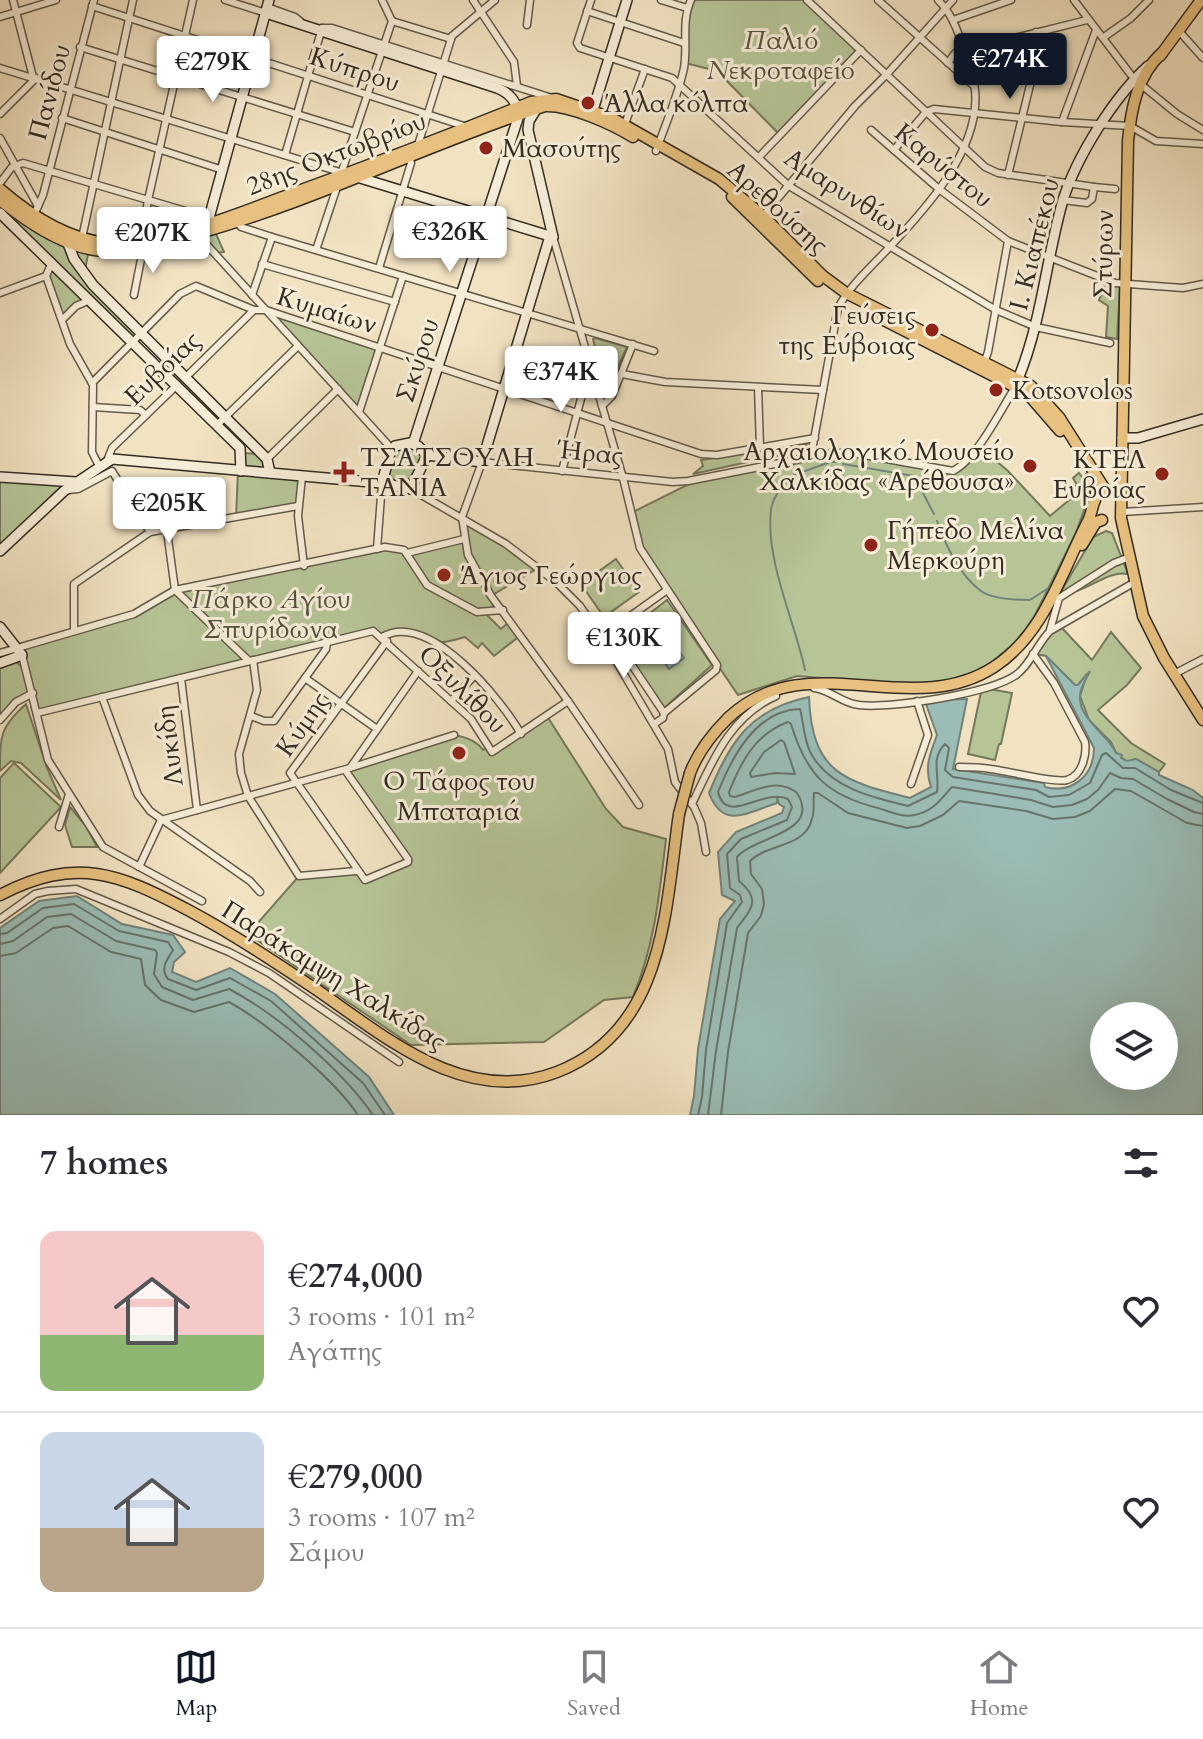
<!DOCTYPE html>
<meta charset="utf-8">
<style>
body{margin:0;font-family:Cardo,serif;background:#f7f7f7;color:#2b2b33;height:100vh;display:flex;flex-direction:column;font-size:30px;white-space:nowrap}
*{box-sizing:border-box;margin:0}
p{font-size:26px;color:#7c7c81}
.icon{flex:none;width:44px;height:44px;fill:none;stroke:currentColor;stroke-width:2;stroke-linecap:round;stroke-linejoin:round}
.map{position:relative;height:1115px;overflow:hidden}
.drawer{display:flex;flex-direction:column;background:#fff;flex:1}
.drawer>*{flex:none}
.tools{position:absolute;left:1090px;top:1002px;display:grid;gap:16px}
.tools a{display:grid;place-items:center;width:88px;height:88px;border-radius:50%;background:#fff;box-shadow:0 8px 32px #0002;font-size:40px}
.price{position:absolute;translate:-50% -68px;padding:0 18px;border-radius:8px;background:#fff;color:#222;font-size:26px;line-height:52px;filter:drop-shadow(0 2px 4px #0008)}
.price::after{content:'';position:absolute;left:50%;top:48px;width:24px;height:18px;margin-left:-12px;background:inherit;clip-path:polygon(0 0,100% 0,50% 100%)}
.price.current{background:#111827;color:#fff}
ul{padding:0;list-style:none}
li{display:flex;align-items:center;gap:24px;height:200px;padding:0 40px}
li+li{border-top:2px solid #e1e1e2}
li span{display:grid;place-items:center;flex:none;width:224px;height:160px;border-radius:16px;color:#555}
li>.icon{margin-inline-start:auto}
span .icon{width:96px;height:96px;fill:#fffc;stroke-width:1}
li b{font-size:34px}
h2{display:flex;justify-content:space-between;align-items:center;height:96px;padding:0 40px;font-size:34px}
.tab-bar{display:flex;justify-content:space-around;align-items:center;height:112px;border-top:2px solid #e1e1e2;background:#fff;font-size:22px;color:#7c7c81}
.tab-bar a{display:grid;justify-items:center;gap:4px}
.tab-bar .current{color:#111827}
.map>svg:first-child{display:block}
.green{fill:#b6c496;stroke:#75785c;stroke-width:2}
.water{fill:#9bbdb6;stroke:#72837b;stroke-width:2;fill-rule:evenodd}
.lines{fill:none;stroke-linecap:round;stroke-linejoin:round}
.shore{stroke:#68746c;stroke-width:2}
.stream{stroke:#72837b;stroke-width:2}
.street-casing{stroke:#635a4a;stroke-width:9}
.secondary-casing{stroke:#342c22;stroke-width:12}
.primary-casing{stroke:#342c22;stroke-width:13}
.street{stroke:#f6ecd7;stroke-width:6}
.secondary{stroke:#f6ecd7;stroke-width:9}
.primary{stroke:#e8c180;stroke-width:10}
.primary-bridge-casing{stroke:#342c22;stroke-width:13;stroke-linecap:butt}
.primary-bridge{stroke:#e8c180;stroke-width:10}
.poi-dot{fill:#8f2418;stroke:#f6ecd7;stroke-width:3}
.labels{text-anchor:middle;stroke-width:6;stroke-linejoin:round;paint-order:stroke}
.park-label{font-size:26px;font-style:italic;fill:#54523f;stroke:#f6ecd7}
.street-label{font-size:26px;fill:#342c22;stroke:#f6ecd7}
.poi-label{font-size:26px;fill:#342c22;stroke:#f6ecd7;text-anchor:start}
</style>
<div class="map">
<svg width="1203" height="1115" viewBox="0 0 1203 1115">
<rect width="100%" height="100%" fill="#f1e2c1"/>
<filter id="stains"><feTurbulence type="fractalNoise" baseFrequency=".0025" numOctaves="4"/><feColorMatrix values="0 0 0 0 .2 0 0 0 0 .09 0 0 0 0 .02 0 0 0 .5 -.17"/></filter>
<radialGradient id="worn" r=".72"><stop offset=".6" stop-color="#630" stop-opacity="0"/><stop offset="1" stop-color="#630" stop-opacity=".3"/></radialGradient>
<g class="green">
<path d="M691,0H807L861,50L780,135L717,71L685,63L684,43Z"/>
<path d="M148,200L209,218L224,252L217,253L197,234L89,249L85,270L140,335L133,342L90,300L62,320L46,276L52,262L13,224L20,216L82,238L145,240Z"/>
<path d="M1106,282L1120,286L1117,339L1106,337L1108,306L1099,300Z"/>
<path d="M266,310L380,347L359,412Z"/>
<path d="M595,338L627,347L609,387H606L593,339Z"/>
<path d="M807,444L799,451L693,474L703,466L701,460Z"/>
<path d="M400,446L419,449L423,458L408,480L395,481L388,473L393,453Z"/>
<path d="M981,448L1008,471L1050,516L1074,496L1067,484L1072,488L1077,485L1073,478L1079,473L1090,488V494L1075,535L1034,617L1018,640L987,666L969,675L950,680L911,685L797,676L738,695L648,562L631,513L701,478L811,456L853,453L947,471L961,467Z"/>
<path d="M242,453L261,454L270,473L302,477L298,506L236,518L238,470Z"/>
<path d="M0,477L69,481L0,551Z"/>
<path d="M462,517L538,568L491,596L493,607L485,613L501,629L510,621L521,635L494,656L482,643L478,648L465,637C458,639 442,644 434,642C417,639 399,629 382,637L377,632L37,713L33,694L16,702L0,720V663L12,658L27,672L18,648L134,614L175,590L377,549L407,553L464,539Z"/>
<path d="M1106,531L1112,533L1128,574C1106,570 1088,593 1059,595L1093,537Z"/>
<path d="M616,559L639,592L604,617L581,584Z"/>
<path d="M667,600L712,665L662,710L617,639Z"/>
<path d="M1061,627L1092,660L1111,632L1141,668L1127,685L1098,710L1131,743L1165,764L1159,772L1136,759L1127,762L1116,753L1111,742L1089,720L1080,696L1087,674L1078,685H1075L1046,656L1036,654L1049,636Z"/>
<path d="M989,689L1012,693L1001,744H999L995,760L968,754L981,692Z"/>
<path d="M26,704L47,768L61,800L21,763L11,761L0,771C0,736 0,727 26,704Z"/>
<path d="M547,716L606,809L623,827L666,839C659,897 655,943 633,997L604,1000L544,1042L411,1045L248,934L299,876L356,871L362,878L408,862L345,770L454,735C465,737 477,741 483,750L489,747L492,752Z"/>
<path d="M14,763L61,807L0,873V778Z"/>
<path d="M70,807L86,826L97,847H72L65,825Z"/>
</g>
<g class="water">
<path d="M659,623L684,658L669,669L644,633Z"/>
<path d="M1046,656L1075,685H1078L1090,671C1087,678 1080,688 1080,695C1078,720 1109,735 1116,753L1122,755L1121,758L1127,761L1136,759L1159,772V775L1193,790L1203,798V1115H690L694,1096L698,1049L720,919L735,901L722,895L718,852L736,832L782,813L784,807L779,804L777,797V803C746,813 723,830 709,793C730,742 750,709 809,697C812,773 843,781 910,798L931,787C924,768 930,753 937,735L926,704L929,700L967,699L953,769L1044,783L1045,787C1072,794 1094,776 1094,748ZM1104,1016H1164V1076H1104Z"/>
<path d="M77,896L122,924L173,935L185,952L174,962L172,972L196,982L230,968L275,994L369,1077L394,1115H0V928L39,901Z"/>
</g>
<g class="lines">
<g class="shore">
<path d="M781,740L784,742L795,774L775,773L751,777L750,773L764,752Z"/>
<path d="M0,934L7,933L43,908L74,904L119,931L168,942L173,950C168,959 159,968 168,979L196,990L230,978L271,1001L363,1083L385,1115"/>
<path d="M0,944L13,941L47,917L71,914L116,941L155,950L157,953L154,974L162,987L193,1000L229,989C277,1014 342,1070 373,1115"/>
<path d="M0,956L16,953L53,928L68,926L111,952L141,959L145,985L161,1000L194,1012L229,1002C267,1023 334,1079 358,1115"/>
<path d="M698,1115L702,1097L706,1050L727,923L742,902L740,895L730,888L727,854L741,839L787,820L792,807L788,799C763,787 727,827 718,792C732,757 756,710 800,709C804,724 804,743 813,757C833,789 875,798 908,806L937,792C940,774 930,759 945,744L949,748L945,770L953,777L1036,790L1049,797L1069,795L1090,783L1102,755L1106,753L1123,768H1135L1171,790L1203,803"/>
<path d="M708,1115L716,1051L737,928C751,909 762,900 739,881L737,857C755,836 822,833 797,793C777,777 755,791 735,797L730,796L729,792C741,762 755,734 788,722L791,724C806,774 826,795 878,808C888,811 903,818 914,815C933,812 941,799 952,787L1031,800L1053,807L1072,805L1087,799L1098,790L1110,773L1121,778L1133,779L1167,799L1194,812L1203,814"/>
<path d="M721,1115L728,1052L748,933L761,916L764,904L762,889L751,874L750,861C768,843 805,848 812,819C815,810 813,801 814,793H818L848,813L907,828L920,826L943,815L959,801L1026,811L1053,819L1075,817L1090,811L1115,789L1131,791L1187,823L1203,826"/>
</g>
<g class="stream">
<path d="M843,464L914,476L934,514"/>
<path d="M794,475L830,462H839"/>
<path d="M790,478C782,486 772,499 771,510C765,560 795,622 805,670"/>
<path d="M937,521C945,544 960,576 981,591C992,599 1017,600 1030,600L1050,587"/>
</g>
<defs>
<g id="street">
<path d="M13,0L33,77"/>
<path d="M225,0L266,13"/>
<path d="M473,0L514,62L517,86"/>
<path d="M591,0L577,43L580,48L672,78L789,186L996,310L1036,327L1110,343"/>
<path d="M661,0L687,8"/>
<path d="M807,0L985,167L998,173L1094,187L1092,199L1087,203L1063,200"/>
<path d="M878,0L973,85"/>
<path d="M1074,0L1131,75"/>
<path d="M92,6L467,127"/>
<path d="M267,7L295,17L300,21"/>
<path d="M587,11L684,43"/>
<path d="M0,17L56,0"/>
<path d="M953,20L1011,0"/>
<path d="M392,21L451,39"/>
<path d="M527,25L530,0"/>
<path d="M322,28H332L552,98"/>
<path d="M1179,31L1203,58"/>
<path d="M1104,37L1131,18L1149,0"/>
<path d="M80,47L355,132"/>
<path d="M948,63L955,53L1087,20"/>
<path d="M0,68L343,173"/>
<path d="M1144,87L1177,114L1203,130"/>
<path d="M0,114L36,78"/>
<path d="M62,118L223,170"/>
<path d="M1062,122L1096,30"/>
<path d="M625,124L645,69"/>
<path d="M871,130L939,189L1008,241L1115,283L1183,288L1203,284"/>
<path d="M0,138L38,206"/>
<path d="M418,145L452,36L495,0"/>
<path d="M894,150L926,112L934,109L1062,122L1130,126L1156,141L1203,144"/>
<path d="M656,151C666,123 678,96 684,68C688,45 681,21 691,0"/>
<path d="M285,155L322,28"/>
<path d="M759,157L861,50"/>
<path d="M341,174L392,21L382,0"/>
<path d="M1008,175L1031,81L1036,32"/>
<path d="M0,183L12,167L23,163L209,218"/>
<path d="M1094,187L1115,189"/>
<path d="M34,215L43,195L94,0"/>
<path d="M763,216L855,106L887,74L953,0"/>
<path d="M237,222L241,227L272,237L654,351"/>
<path d="M197,234L392,449"/>
<path d="M553,237L623,478L640,548L717,665L716,670L664,713L663,718L654,724"/>
<path d="M82,238L133,0"/>
<path d="M145,240V219L148,200L193,0"/>
<path d="M316,250L338,184"/>
<path d="M262,264L395,302"/>
<path d="M379,268L411,163L409,157"/>
<path d="M46,276L70,344L93,385L92,452L99,466"/>
<path d="M0,293L46,276L52,262"/>
<path d="M134,295L143,249"/>
<path d="M252,295L272,237"/>
<path d="M62,320L76,306L90,300"/>
<path d="M984,363L988,352L1008,241"/>
<path d="M622,374L665,382L823,390"/>
<path d="M185,378L254,310"/>
<path d="M92,383L180,294L196,286L254,310H266L701,454L717,455L815,438"/>
<path d="M758,387L760,447"/>
<path d="M602,406L612,396L633,344"/>
<path d="M93,407L140,410L146,415"/>
<path d="M359,412L403,276"/>
<path d="M217,425L298,346"/>
<path d="M811,456L838,308C849,287 868,270 885,252C924,211 981,150 975,90C974,80 970,70 967,61C961,40 954,15 938,0"/>
<path d="M267,459L338,389"/>
<path d="M107,461L112,448L177,385"/>
<path d="M562,471L589,368"/>
<path d="M302,477L298,516L304,566"/>
<path d="M411,489L506,544L556,582L580,606L606,644L668,749L675,782L694,807L701,823L706,852"/>
<path d="M68,490L78,489L112,471L150,532"/>
<path d="M1122,512L1203,507"/>
<path d="M167,531L175,590L249,661"/>
<path d="M377,549L382,483"/>
<path d="M407,553L464,539"/>
<path d="M1050,630L1059,598L1114,563L1130,557"/>
<path d="M74,631V584L150,532L298,506"/>
<path d="M609,631L664,713"/>
<path d="M382,637C429,610 501,699 521,734"/>
<path d="M601,637L667,590"/>
<path d="M0,653L134,614L175,590L385,547L404,550L427,585L477,612L503,610"/>
<path d="M22,655L48,760L103,847L202,901"/>
<path d="M253,660L257,690L239,754L241,773L248,796L299,876L356,871"/>
<path d="M1174,674L1203,659"/>
<path d="M181,678L197,810"/>
<path d="M305,678L377,729"/>
<path d="M814,688C831,690 843,704 859,705C892,709 991,693 1016,675C1031,664 1037,644 1050,631L1135,582"/>
<path d="M102,697L138,795L150,811L250,881L260,892"/>
<path d="M451,701L475,675"/>
<path d="M37,713L373,631L471,719L492,752L568,701"/>
<path d="M251,716L264,721H274L326,649L327,642"/>
<path d="M0,720L16,702L33,693"/>
<path d="M959,767C969,767 980,767 991,769C1008,771 1053,783 1067,780C1082,776 1087,755 1085,742L1054,683L1033,654"/>
<path d="M350,768L454,735"/>
<path d="M345,770L408,859V862L365,880L290,773L387,641"/>
<path d="M911,784L928,735L917,701"/>
<path d="M692,804C712,762 730,716 776,696"/>
<path d="M639,805L568,701L491,596L468,555L462,517L482,462L673,482L688,481L831,453H853L953,471C977,459 1001,409 1016,386"/>
<path d="M59,827L69,794"/>
<path d="M139,867L161,820L350,768L418,671"/>
<path d="M0,919L35,894L48,891L76,889L229,952L269,973L399,1062"/>
</g>
<g id="secondary">
<path d="M266,13L497,88C510,93 516,101 519,115L413,444"/>
<path d="M537,108L529,121L528,130L553,237"/>
<path d="M593,110L627,0"/>
<path d="M357,177L553,237"/>
<path d="M0,213L240,448L241,471"/>
<path d="M211,222L209,218L269,0"/>
<path d="M67,241L74,259L93,285L267,459L270,473"/>
<path d="M1018,379C1042,321 1046,259 1063,200C1077,156 1114,97 1148,66"/>
<path d="M1122,438H1138L1203,419"/>
<path d="M427,455L482,462L550,236"/>
<path d="M0,477L76,482"/>
<path d="M0,551L64,491L112,459L382,483L411,489L427,455L418,446L410,443L395,446L390,453L382,483"/>
<path d="M0,627L22,655L0,663"/>
</g>
<g id="primary">
<path d="M1162,53C1137,75 1131,110 1128,141L1121,518L1143,616L1164,658L1203,720"/>
<path d="M1160,56L1201,0"/>
<path d="M0,189C30,215 66,239 107,243C155,248 246,211 293,193C373,164 452,134 531,102L556,99L612,118L719,179L763,216L823,276L846,293L1031,386L1059,417L1106,491"/>
<path d="M732,197L818,281"/>
<path d="M0,200C28,223 65,248 102,251C138,255 169,242 203,232C320,199 430,143 545,106C570,105 612,124 633,137"/>
<path d="M872,314L1027,393L1060,431"/>
<path d="M1090,478L1096,489V496"/>
<path d="M1082,545L1096,522L1102,520"/>
<path d="M690,773C698,752 712,734 728,718C807,643 909,722 994,667C1044,635 1062,571 1088,521C1093,511 1092,501 1099,493"/>
<path d="M0,895C76,856 118,873 188,910C233,934 275,962 317,990C388,1039 466,1107 557,1072C665,1030 665,911 679,814"/>
</g>
</defs>
<use href="#street" class="street-casing"/>
<use href="#secondary" class="secondary-casing"/>
<use href="#primary" class="primary-casing"/>
<use href="#street" class="street"/>
<use href="#secondary" class="secondary"/>
<use href="#primary" class="primary"/>
<defs>
<path id="primary-bridge" d="M679,814L690,773"/>
</defs>
<use href="#primary-bridge" class="primary-bridge-casing"/>
<use href="#primary-bridge" class="primary-bridge"/>
</g>
<g class="poi-dot">
<circle cx="588" cy="103" r="8"/>
<circle cx="486" cy="148" r="8"/>
<circle cx="932" cy="330" r="8"/>
<circle cx="996" cy="390" r="8"/>
<circle cx="1030" cy="466" r="8"/>
<path d="M340 460h8v8h8v8h-8v8h-8v-8h-8v-8h8z"/>
<circle cx="1162" cy="474" r="8"/>
<circle cx="871" cy="545" r="8"/>
<circle cx="444" cy="575" r="8"/>
<circle cx="459" cy="753" r="8"/>
</g>
<g class="labels">
<g class="park-label">
<text x="781" y="49">Παλιό<tspan x="781" dy="30">Νεκροταφείο</tspan></text>
<text x="271" y="608">Πάρκο Αγίου<tspan x="271" dy="30">Σπυρίδωνα</tspan></text>
</g>
<g class="street-label">
<text transform="translate(355 69) rotate(18)" y="9">Κύπρου</text>
<text transform="translate(49 92) rotate(-75)" y="9">Πανίδου</text>
<text transform="translate(336 153) rotate(-21)" y="9">28ης Οκτωβρίου</text>
<text transform="translate(944 165) rotate(39)" y="9">Καρύστου</text>
<text transform="translate(847 193) rotate(33)" y="9">Αμαρυνθίων</text>
<text transform="translate(778 207) rotate(42)" y="9">Αρεθούσης</text>
<text transform="translate(1034 244) rotate(-76)" y="9">Ι. Κιαπέκου</text>
<text transform="translate(1103 254) rotate(-89)" y="9">Στύρων</text>
<text transform="translate(327 310) rotate(17)" y="9">Κυμαίων</text>
<text transform="translate(417 360) rotate(-72)" y="9">Σκύρου</text>
<text transform="translate(162 368) rotate(-44)" y="9">Ευβοίας</text>
<text transform="translate(590 452) rotate(6)" y="9">Ήρας</text>
<text transform="translate(463 689) rotate(45)" y="9">Οξυλίθου</text>
<text transform="translate(302 724) rotate(-55)" y="9">Κύμης</text>
<text transform="translate(169 746) rotate(-97)" y="9">Λυκίδη</text>
<text transform="translate(334 975) rotate(32)" y="9">Παράκαμψη Χαλκίδας</text>
</g>
<g class="poi-label">
<text x="604" y="112">Άλλα κόλπα</text>
<text x="502" y="157">Μασούτης</text>
<text x="916" y="324" text-anchor="end">Γεύσεις<tspan x="916" dy="30">της Εύβοιας</tspan></text>
<text x="1012" y="399">Kotsovolos</text>
<text x="1014" y="460" text-anchor="end">Αρχαιολογικό Μουσείο<tspan x="1014" dy="30">Χαλκίδας «Αρέθουσα»</tspan></text>
<text x="360" y="466">ΤΣΑΤΣΟΥΛΗ<tspan x="360" dy="30">ΤΑΝΙΑ</tspan></text>
<text x="1146" y="468" text-anchor="end">ΚΤΕΛ<tspan x="1146" dy="30">Ευβοίας</tspan></text>
<text x="887" y="539">Γήπεδο Μελίνα<tspan x="887" dy="30">Μερκούρη</tspan></text>
<text x="460" y="584">Άγιος Γεώργιος</text>
<text x="459" y="790" text-anchor="middle">Ο Τάφος του<tspan x="459" dy="30">Μπαταριά</tspan></text>
</g>
</g>
<rect width="100%" height="100%" filter="url(#stains)"/>
<rect width="100%" height="100%" fill="url(#worn)"/>
</svg>
<div class="tools">
<a><svg class="icon" aria-label="layers" viewBox="0 0 24 24"><path d="M12 4l9 5-9 5-9-5zM3 14l9 5 9-5"/></svg></a>
</div>
<b class="price current" style="left:1010px;top:101px">€274K</b>
<b class="price" style="left:213px;top:104px">€279K</b>
<b class="price" style="left:450px;top:274px">€326K</b>
<b class="price" style="left:153px;top:275px">€207K</b>
<b class="price" style="left:561px;top:414px">€374K</b>
<b class="price" style="left:169px;top:545px">€205K</b>
<b class="price" style="left:624px;top:680px">€130K</b>
</div>
<section class="drawer">
<h2>7 homes<svg class="icon" aria-label="filters" viewBox="0 0 24 24"><path d="M4 7h16M4 17h16"/><circle cx="9" cy="7" r="2"/><circle cx="15" cy="17" r="2"/></svg></h2>
<ul>
<li><span style="background:linear-gradient(#f6c9c9 65%,#8fb573 0)"><svg class="icon" aria-label="home" viewBox="0 0 24 24"><path d="M3 11l9-7 9 7M6 9v11h12V9"/></svg></span><div><b>€274,000</b><p>3 rooms · 101 m²</p><p>Αγάπης</p></div><svg class="icon" aria-label="heart" viewBox="0 0 24 24"><path d="M12 20l-8-8c-3-5 5-10 8-4 3-6 11-1 8 4z"/></svg></li>
<li><span style="background:linear-gradient(#c9d6e8 60%,#b9a48a 0)"><svg class="icon" aria-label="home" viewBox="0 0 24 24"><path d="M3 11l9-7 9 7M6 9v11h12V9"/></svg></span><div><b>€279,000</b><p>3 rooms · 107 m²</p><p>Σάμου</p></div><svg class="icon" aria-label="heart" viewBox="0 0 24 24"><path d="M12 20l-8-8c-3-5 5-10 8-4 3-6 11-1 8 4z"/></svg></li>
</ul>
</section>
<nav class="tab-bar">
<a class="current"><svg class="icon" aria-label="map" viewBox="0 0 24 24"><path d="M3 6l6-2 6 2 6-2v14l-6 2-6-2-6 2zM9 4v14M15 6v14"/></svg>Map</a>
<a><svg class="icon" aria-label="saved" viewBox="0 0 24 24"><path d="M7 4h10v16l-5-4-5 4z"/></svg>Saved</a>
<a><svg class="icon" aria-label="home" viewBox="0 0 24 24"><path d="M3 11l9-7 9 7M6 9v11h12V9"/></svg>Home</a>
</nav>
